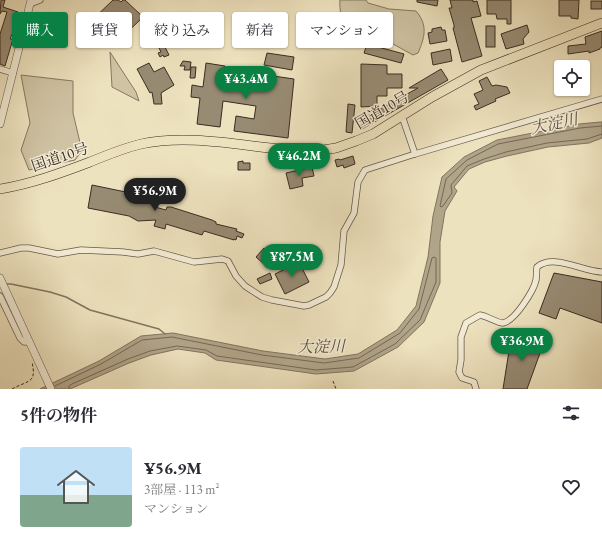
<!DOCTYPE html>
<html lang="ja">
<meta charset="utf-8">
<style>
body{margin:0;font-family:"EB Garamond","Noto Serif JP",serif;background:#f7f7f7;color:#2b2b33;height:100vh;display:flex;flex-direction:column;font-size:15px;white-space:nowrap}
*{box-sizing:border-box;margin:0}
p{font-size:13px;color:#7c7c81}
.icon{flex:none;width:22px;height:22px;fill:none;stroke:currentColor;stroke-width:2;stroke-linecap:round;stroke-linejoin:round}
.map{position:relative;height:389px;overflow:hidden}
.drawer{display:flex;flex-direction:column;background:#fff;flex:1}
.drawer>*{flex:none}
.hud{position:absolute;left:12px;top:12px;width:400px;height:36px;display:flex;gap:8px}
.tools{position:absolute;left:554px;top:60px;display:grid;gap:8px}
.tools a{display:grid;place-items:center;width:36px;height:36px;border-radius:4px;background:#fff;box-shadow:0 1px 3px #0004;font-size:20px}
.price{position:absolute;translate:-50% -34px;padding:0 9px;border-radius:14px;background:#0b8043;color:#fff;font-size:13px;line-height:26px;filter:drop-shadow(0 1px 2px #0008)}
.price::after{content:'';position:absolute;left:50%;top:24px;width:12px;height:9px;margin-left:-6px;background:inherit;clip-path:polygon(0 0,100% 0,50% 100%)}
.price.current{background:#222;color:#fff}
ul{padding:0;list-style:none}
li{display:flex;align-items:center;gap:12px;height:100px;padding:0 20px}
li span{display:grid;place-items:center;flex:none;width:112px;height:80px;border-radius:4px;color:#555}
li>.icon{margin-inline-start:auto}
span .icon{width:48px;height:48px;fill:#fffc;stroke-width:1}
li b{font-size:17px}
h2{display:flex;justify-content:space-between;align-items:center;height:48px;padding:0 20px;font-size:17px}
.pill{padding:0 14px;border-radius:4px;background:#fff;box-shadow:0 1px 3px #0004;font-size:14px;line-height:36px}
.pill.current{background:#0b8043;color:#fff}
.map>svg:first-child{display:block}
.green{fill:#cfc3a3;stroke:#847862}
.water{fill:#b0a489;stroke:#81745f}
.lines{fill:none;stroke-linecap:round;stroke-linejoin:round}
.shore{stroke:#756855;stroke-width:1}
.stream{stroke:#81745f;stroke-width:1.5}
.building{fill:#978b73;stroke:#3a2c21}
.minor-casing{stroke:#675a48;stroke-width:7}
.tertiary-casing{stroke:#675a48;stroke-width:8}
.trunk-casing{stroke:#3a2c21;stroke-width:10}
.path{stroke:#3a2c21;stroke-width:1;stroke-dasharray:3 2;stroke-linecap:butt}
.minor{stroke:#f3ecd5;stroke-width:5.5}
.tertiary{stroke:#f3ecd5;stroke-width:7}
.trunk{stroke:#ede2be;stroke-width:9}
.labels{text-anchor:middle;stroke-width:3;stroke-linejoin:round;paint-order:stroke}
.street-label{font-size:15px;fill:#3a2c21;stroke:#f3ecd5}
.water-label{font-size:16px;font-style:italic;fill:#5d5040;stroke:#f3ecd5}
</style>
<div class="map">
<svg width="602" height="389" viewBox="0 0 602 389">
<rect width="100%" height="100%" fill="#ede2be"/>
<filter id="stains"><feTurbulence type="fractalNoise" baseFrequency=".005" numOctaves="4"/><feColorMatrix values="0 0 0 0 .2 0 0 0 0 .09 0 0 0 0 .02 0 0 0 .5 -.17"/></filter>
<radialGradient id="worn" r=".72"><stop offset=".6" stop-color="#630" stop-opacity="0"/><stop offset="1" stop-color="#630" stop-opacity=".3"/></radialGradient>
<g class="green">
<path d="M340,0H366L368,3L389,9L416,11C428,25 425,37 418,53L413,55L393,44L356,28L354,33L348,34C342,29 339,7 340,0Z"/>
<path d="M110,52L136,92L139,101L112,87Z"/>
<path d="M21,75L73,81V113L82,151L75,160L29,170L21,150L30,123Z"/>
</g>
<path class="water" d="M600,122H602V138L589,143L548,147L507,156L485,162L469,169L454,187L457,191L445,211L440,242V283L424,322L398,347L354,371L316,374L216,360L205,353L178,349L151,355L129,363L70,389H40L99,361L141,336L173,333L263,351L325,359L358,354L397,330L416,306L428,257L433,216L442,177L464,157L497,140L579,124Z"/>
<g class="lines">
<g class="shore">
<path d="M602,126L580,128L498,144L467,160L446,179L440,206L441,207L443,206L452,193L451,185L467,166L484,159L506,152L547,143L587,139L602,134"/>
<path d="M55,386L101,364L142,340L172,337L262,355L324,363L359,358L400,333L419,309L432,258L434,257L436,258V282L420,320L395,344L353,367L316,370L217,356L206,350L177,346L150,351L128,359L72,384L69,386V389"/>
</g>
<path class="stream" d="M6,284H11L50,292L66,297L90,310L159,329L165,334"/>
</g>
<g class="building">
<path d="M1,0H5L3,7L18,12L13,29L14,30L10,39H13L5,66L0,64V34L7,12L2,11L0,14Z"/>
<path d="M113,0H118L121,2L123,0H125L143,17L113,46L88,24Z"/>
<path d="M417,0H438L437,6L417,2Z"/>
<path d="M450,0H473V2L477,1L481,16L471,18L482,56L462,62L453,28H454V25L449,8H452Z"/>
<path d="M487,0H511V24H507V19H497L496,14H487Z"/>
<path d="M559,0H579L578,19L571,18V16H559Z"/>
<rect x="591" y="1" width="11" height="8"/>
<path d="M282,25L283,30L269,34L268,29Z"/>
<path d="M527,25L529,32L523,39L524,44L506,49L501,34Z"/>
<rect x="486" y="26" width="9" height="21"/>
<path d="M441,27L442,30H445L447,41L430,44L428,33L432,32V29Z"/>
<path d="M602,31V47L600,48V49L589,53V51L568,54V46L586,44L585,37Z"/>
<path d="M163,43L169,55L164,57L163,55L160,57L158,53L161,52L158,46Z"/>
<path d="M367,44L404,54L401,63L364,53Z"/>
<path d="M450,49L452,61L433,65L431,53Z"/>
<path d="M267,53L294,57L292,70L264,65Z"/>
<path d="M183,61L191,62L190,70H184L185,66H180Z"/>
<path d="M149,63L154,72L164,67L174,85L161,93L162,104H154L152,92L150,93L137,69Z"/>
<path d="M206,63L225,66V69L294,79L288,138L234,131L236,116L254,119L256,106L223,101L220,127L197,124L200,98L191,97L192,85L203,87Z"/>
<path d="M361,64L387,65V74H402V88H387V96H377V106L361,107Z"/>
<path d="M191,67H196L195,78H190Z"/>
<path d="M441,69L448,80L362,129L358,121L418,88H409Z"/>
<path d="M487,77L492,86L496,85L507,87L510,93L495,99L496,101L476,110L474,106L479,104L474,94L483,90L479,81Z"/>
<path d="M348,104L355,105L352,133L346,132Z"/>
<path d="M353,156L355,164L344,168L343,165L337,167L335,160L339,159L340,160Z"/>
<path d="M243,161V163H250V170H238V162Z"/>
<path d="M312,167L314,176L302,178L303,186L290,189L286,173Z"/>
<path d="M92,185L145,196L146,193L152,195L156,199L155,207L166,210L167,207H171L212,220L216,222V224L237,229L236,231L244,234L242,238L237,236L236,240L234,239V240L204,231L202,235L166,224L165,229L154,226L156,220L138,221L129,216L88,208Z"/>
<path d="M264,248L273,256L265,265L256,257Z"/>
<path d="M299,262L309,282L285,294L275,274Z"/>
<path d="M270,273L272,279L260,284L257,279Z"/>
<path d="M554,273L602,282V323L560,308L556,319L539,313Z"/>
<path d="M516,332L544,342L527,389H503L509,351Z"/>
</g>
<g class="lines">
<defs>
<g id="minor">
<path d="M30,4L40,0"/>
<path d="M0,69L13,73"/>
<path d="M402,116L415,154"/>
<path d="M0,253L21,248H29L58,254L81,250L123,252L138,254L154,251L194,262L222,259L228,261L236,276L245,286L262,297L272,300L304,306L309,305L326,297L330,293L334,287L341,265L344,231L354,213L358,182L365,170L415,154L602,99"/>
<path d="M0,296L20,338L24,342H29"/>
<path d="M476,389L474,382L462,378L459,372L461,360V337L466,323L480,315C487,316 497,323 503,323C515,321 534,290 536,280C537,275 536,271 537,267C554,253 583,272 602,272"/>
</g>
<g id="tertiary">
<path d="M0,124L31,0"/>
<path d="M0,278L51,389"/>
</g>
<path id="trunk" d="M0,189C31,184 61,173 90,162C107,155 124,148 141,144C192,133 250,148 301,151H316L336,148L356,141L373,134L432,97L481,70L602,23"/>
</defs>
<use href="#minor" class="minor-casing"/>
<use href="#tertiary" class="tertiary-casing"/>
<use href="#trunk" class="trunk-casing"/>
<g class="path">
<path d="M333,381L336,389"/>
<path d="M12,389C28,380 37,384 32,362"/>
</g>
<use href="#minor" class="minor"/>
<use href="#tertiary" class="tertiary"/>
<use href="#trunk" class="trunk"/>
</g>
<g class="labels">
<g class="street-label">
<text transform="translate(382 110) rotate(-30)" y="5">国道10号</text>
<text transform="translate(60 157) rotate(-19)" y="5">国道10号</text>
</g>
<g class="water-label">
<text transform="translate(554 123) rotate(-12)" y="6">大淀川</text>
<text transform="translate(321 346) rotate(-1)" y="6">大淀川</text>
</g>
</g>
<rect width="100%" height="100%" filter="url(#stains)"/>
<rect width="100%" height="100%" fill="url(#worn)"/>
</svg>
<div class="tools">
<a><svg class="icon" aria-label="locate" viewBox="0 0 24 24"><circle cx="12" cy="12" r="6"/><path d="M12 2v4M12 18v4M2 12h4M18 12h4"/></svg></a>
</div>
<b class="price" style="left:246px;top:100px">¥43.4M</b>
<b class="price" style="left:299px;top:177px">¥46.2M</b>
<b class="price current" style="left:155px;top:212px">¥56.9M</b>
<b class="price" style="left:292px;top:278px">¥87.5M</b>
<b class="price" style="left:522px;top:362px">¥36.9M</b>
<div class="hud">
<a class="pill current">購入</a>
<a class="pill">賃貸</a>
<a class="pill">絞り込み</a>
<a class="pill">新着</a>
<a class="pill">マンション</a>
</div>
</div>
<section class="drawer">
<h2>5件の物件<svg class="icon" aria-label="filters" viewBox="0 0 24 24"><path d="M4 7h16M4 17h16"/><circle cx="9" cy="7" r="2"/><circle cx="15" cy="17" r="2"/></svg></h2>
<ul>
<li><span style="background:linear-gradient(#bfe0f5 60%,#7fa58c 0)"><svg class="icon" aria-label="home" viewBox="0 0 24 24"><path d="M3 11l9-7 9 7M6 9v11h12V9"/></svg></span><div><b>¥56.9M</b><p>3部屋 · 113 m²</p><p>マンション</p></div><svg class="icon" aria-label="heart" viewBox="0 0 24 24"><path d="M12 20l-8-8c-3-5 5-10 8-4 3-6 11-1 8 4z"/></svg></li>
</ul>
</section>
